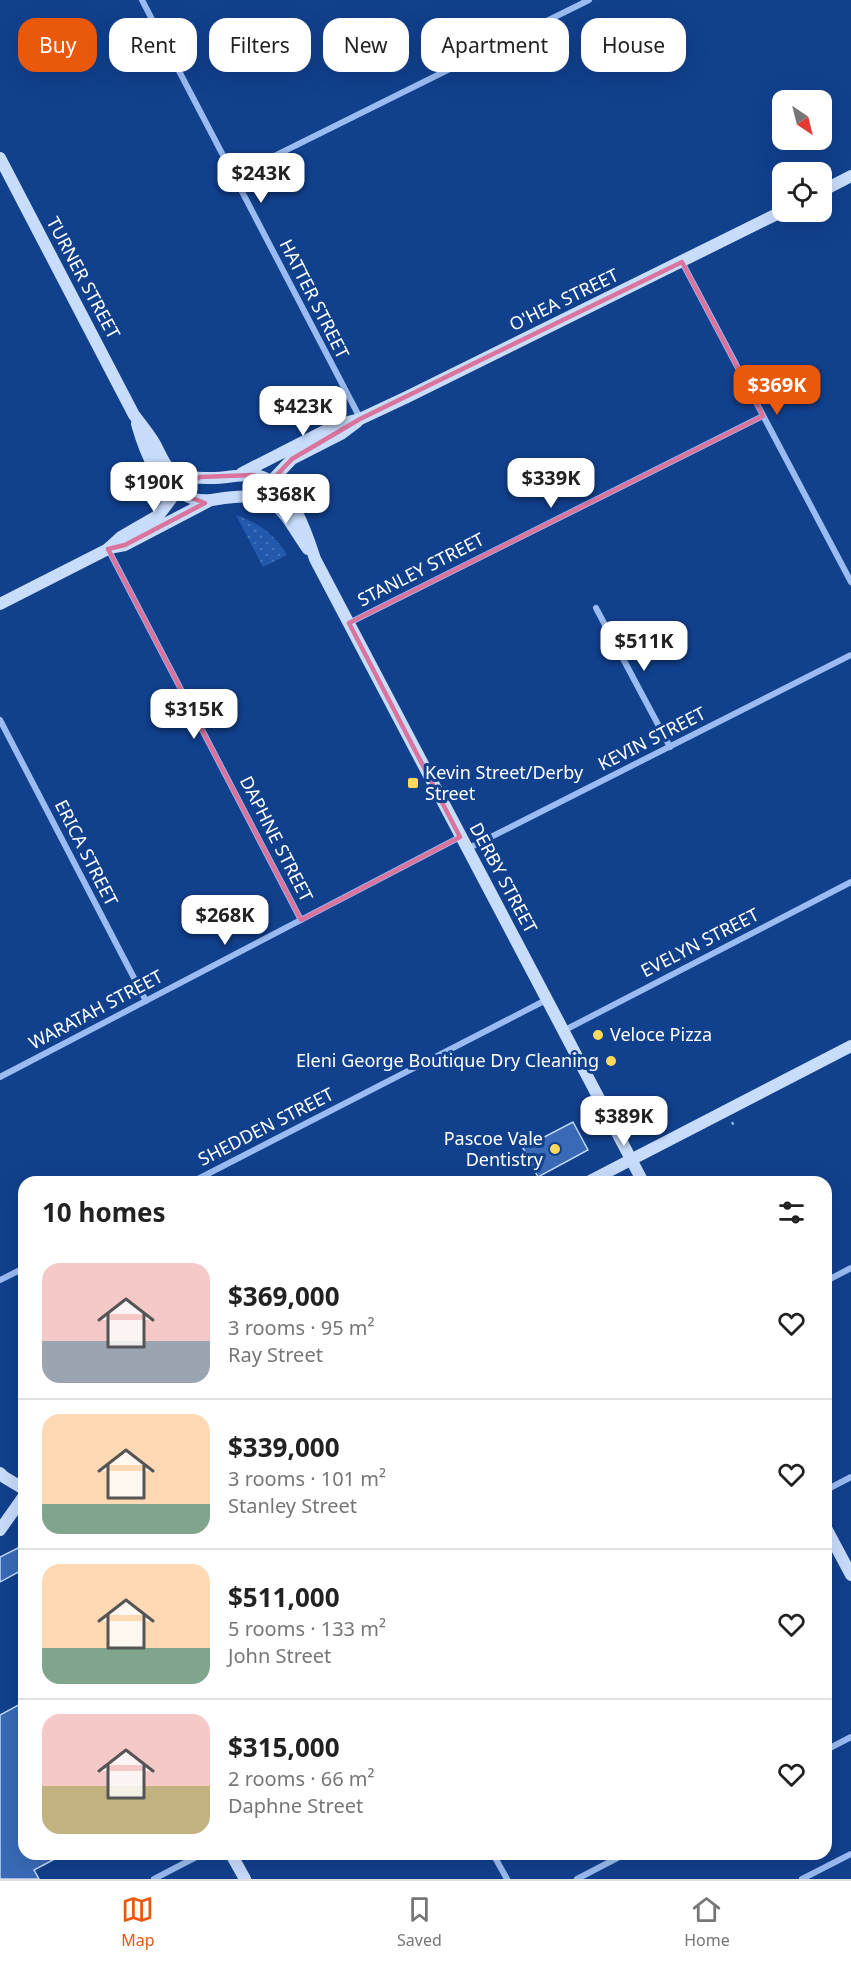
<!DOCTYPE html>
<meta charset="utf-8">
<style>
body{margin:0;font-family:"Noto Sans",sans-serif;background:#f6f6f6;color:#222;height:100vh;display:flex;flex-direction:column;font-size:22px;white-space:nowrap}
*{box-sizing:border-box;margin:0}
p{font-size:20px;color:#767676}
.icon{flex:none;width:33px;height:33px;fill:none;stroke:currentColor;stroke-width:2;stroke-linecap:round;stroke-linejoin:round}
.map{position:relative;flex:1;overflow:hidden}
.panel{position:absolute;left:18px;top:1176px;width:814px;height:684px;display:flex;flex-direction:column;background:#fff;border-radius:18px;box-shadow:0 6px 24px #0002}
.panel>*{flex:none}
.hud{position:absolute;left:18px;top:18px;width:816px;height:54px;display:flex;gap:12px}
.needle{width:39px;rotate:145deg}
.controls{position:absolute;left:772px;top:90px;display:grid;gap:12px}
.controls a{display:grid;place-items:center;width:60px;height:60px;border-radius:12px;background:#fff;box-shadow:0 6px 24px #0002;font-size:30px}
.price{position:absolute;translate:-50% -51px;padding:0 14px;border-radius:12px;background:#fff;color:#222;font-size:20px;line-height:39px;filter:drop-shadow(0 2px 3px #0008)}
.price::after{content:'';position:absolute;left:50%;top:36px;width:18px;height:14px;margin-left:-9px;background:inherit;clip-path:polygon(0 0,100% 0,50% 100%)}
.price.active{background:#ea580c;color:#fff}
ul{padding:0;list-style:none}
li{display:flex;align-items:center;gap:18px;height:150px;padding:0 24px}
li+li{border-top:2px solid #e0e0e0}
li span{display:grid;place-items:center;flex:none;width:168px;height:120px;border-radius:18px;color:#555}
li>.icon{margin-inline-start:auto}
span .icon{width:72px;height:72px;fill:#fffc;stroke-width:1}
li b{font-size:26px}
h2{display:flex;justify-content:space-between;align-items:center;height:72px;padding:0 24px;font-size:26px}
.chip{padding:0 21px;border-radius:18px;background:#fff;box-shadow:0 6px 24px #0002;font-size:21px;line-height:54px}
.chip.active{background:#ea580c;color:#fff}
.tabs{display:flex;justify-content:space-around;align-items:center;height:84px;border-top:2px solid #e0e0e0;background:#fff;font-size:16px;color:#767676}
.tabs a{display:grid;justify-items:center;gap:3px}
.tabs .active{color:#ea580c}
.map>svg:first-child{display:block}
.grass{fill:url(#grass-dots)}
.building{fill:#3a6ab7;stroke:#c1d8fd;stroke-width:1.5}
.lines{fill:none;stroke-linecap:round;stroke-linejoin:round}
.path{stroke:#9abcf2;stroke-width:2;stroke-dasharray:3 4.5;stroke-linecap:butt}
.lane{stroke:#9abcf2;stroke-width:4.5}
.street{stroke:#9abcf2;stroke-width:6}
.secondary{stroke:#c8dcfc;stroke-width:12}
.marked{fill:none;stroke:#da749d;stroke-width:4.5;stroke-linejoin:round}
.poi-dot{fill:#ffd95a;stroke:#11408d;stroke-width:2}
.labels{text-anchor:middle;stroke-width:6;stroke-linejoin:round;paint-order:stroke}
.street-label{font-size:18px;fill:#fff;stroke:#11408d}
.poi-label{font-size:18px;fill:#fff;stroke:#11408d;text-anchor:start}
</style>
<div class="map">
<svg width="851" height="1879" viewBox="0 0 851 1879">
<defs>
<pattern id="grass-dots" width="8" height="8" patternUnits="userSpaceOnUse" patternTransform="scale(1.5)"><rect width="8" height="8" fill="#2359ac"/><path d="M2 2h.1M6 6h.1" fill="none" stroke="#4472b8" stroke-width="1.8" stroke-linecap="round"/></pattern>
</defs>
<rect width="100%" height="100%" fill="#11408d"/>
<path class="grass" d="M236,515C259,523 274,534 287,555L263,567Z"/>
<g class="building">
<path d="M573,1122L588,1150L538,1177L523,1148Z"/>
<path d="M24,1545V1569L0,1582V1557Z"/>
<path d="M24,1702V1854H64L34,1870L39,1879H0V1715Z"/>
</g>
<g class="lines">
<path class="path" d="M732,1122L735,1128"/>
<path class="lane" d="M23,1698L24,1697"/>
<g class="street">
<path d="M142,0L360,418"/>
<path d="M234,176L589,0"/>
<path d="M682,262L851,582"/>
<path d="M108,549L301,920"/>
<path d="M596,608L670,747"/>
<path d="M349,623L763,416"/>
<path d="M0,720L146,1001"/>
<path d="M467,849L851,655"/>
<path d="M563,1031L851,882"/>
<path d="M0,1077L460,837"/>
<path d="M192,1182L546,1000"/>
<path d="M0,1280L24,1268"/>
<path d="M826,1281L851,1268"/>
<path d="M826,1490L851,1477"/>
<path d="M826,1750L851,1737"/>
<path d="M493,1854L507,1879"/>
<path d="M154,1879L202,1854"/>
<path d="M577,1879L625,1854"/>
<path d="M802,1879L851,1854"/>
</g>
<g class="secondary">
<path d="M0,158L134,415C141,424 149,434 155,444C161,455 165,468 176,474C185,479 197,477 208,478C223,479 238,474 253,475C289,478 306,531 315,559L643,1182"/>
<path d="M822,191L851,176"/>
<path d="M137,424C146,455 157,485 189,497C196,500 203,501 211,500C232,497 251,493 271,503C285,509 298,536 308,549"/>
<path d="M242,473L336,425L360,419L407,397L783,211"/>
<path d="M247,495L261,492L292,459L341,434L357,422"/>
<path d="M109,548L125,545L209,501"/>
<path d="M0,604L108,549L121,537L159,515L180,487"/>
<path d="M588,1182L851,1046"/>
<path d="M0,1473L4,1477L24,1489"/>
<path d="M826,1528L851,1575"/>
<path d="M0,1530L24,1496"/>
<path d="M231,1854L245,1879"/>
</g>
</g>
<path class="marked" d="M682,262L763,416L349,623L460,837L301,920L108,549L125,545L205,503L176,492L200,477L253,475L271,481L292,459L360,419Z"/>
<g class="poi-dot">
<rect x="407" y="777" width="12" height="12" rx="3"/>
<circle cx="598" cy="1035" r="6"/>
<circle cx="611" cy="1061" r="6"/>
<circle cx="555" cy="1149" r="6"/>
</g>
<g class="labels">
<g class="street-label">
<text transform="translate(83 278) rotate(62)" y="6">TURNER STREET</text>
<text transform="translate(314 299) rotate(63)" y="6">HATTER STREET</text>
<text transform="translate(564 300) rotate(-26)" y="6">O'HEA STREET</text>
<text transform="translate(421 570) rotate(-27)" y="6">STANLEY STREET</text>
<text transform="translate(652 739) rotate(-27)" y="6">KEVIN STREET</text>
<text transform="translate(276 839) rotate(63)" y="6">DAPHNE STREET</text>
<text transform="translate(86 853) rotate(63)" y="6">ERICA STREET</text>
<text transform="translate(503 878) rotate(62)" y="6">DERBY STREET</text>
<text transform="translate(700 943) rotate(-27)" y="6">EVELYN STREET</text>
<text transform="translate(96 1010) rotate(-28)" y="6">WARATAH STREET</text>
<text transform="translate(266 1127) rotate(-27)" y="6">SHEDDEN STREET</text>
</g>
<g class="poi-label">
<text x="425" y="779">Kevin Street/Derby<tspan x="425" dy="21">Street</tspan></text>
<text x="610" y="1041">Veloce Pizza</text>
<text x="599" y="1067" text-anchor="end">Eleni George Boutique Dry Cleaning</text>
<text x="543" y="1145" text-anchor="end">Pascoe Vale<tspan x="543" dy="21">Dentistry</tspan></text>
</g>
</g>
</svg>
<div class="controls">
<a><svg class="needle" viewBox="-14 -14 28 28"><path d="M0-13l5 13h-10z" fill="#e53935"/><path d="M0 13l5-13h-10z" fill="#767676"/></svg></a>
<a><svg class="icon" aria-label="locate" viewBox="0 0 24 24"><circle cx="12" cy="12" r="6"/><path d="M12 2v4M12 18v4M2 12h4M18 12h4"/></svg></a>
</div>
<b class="price" style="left:261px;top:204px">$243K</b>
<b class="price active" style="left:777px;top:416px">$369K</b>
<b class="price" style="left:303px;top:437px">$423K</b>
<b class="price" style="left:551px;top:509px">$339K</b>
<b class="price" style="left:154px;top:513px">$190K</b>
<b class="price" style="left:286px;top:525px">$368K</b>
<b class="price" style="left:644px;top:672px">$511K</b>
<b class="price" style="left:194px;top:740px">$315K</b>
<b class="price" style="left:225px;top:946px">$268K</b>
<b class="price" style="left:624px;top:1147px">$389K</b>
<div class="hud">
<a class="chip active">Buy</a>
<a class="chip">Rent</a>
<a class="chip">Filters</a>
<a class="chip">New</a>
<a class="chip">Apartment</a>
<a class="chip">House</a>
</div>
<section class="panel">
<h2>10 homes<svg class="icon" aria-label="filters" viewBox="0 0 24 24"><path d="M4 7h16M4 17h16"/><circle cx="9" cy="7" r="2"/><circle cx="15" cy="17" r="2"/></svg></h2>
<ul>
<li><span style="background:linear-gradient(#f6c9c9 65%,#9aa5b1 0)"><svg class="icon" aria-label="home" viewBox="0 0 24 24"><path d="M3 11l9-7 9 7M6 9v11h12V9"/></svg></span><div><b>$369,000</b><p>3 rooms · 95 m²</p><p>Ray Street</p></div><svg class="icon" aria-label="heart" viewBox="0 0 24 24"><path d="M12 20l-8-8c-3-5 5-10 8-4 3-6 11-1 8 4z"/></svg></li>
<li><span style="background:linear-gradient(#ffd9b3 75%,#7fa58c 0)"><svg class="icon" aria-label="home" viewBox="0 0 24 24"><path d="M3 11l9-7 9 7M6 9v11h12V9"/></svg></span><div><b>$339,000</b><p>3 rooms · 101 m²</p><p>Stanley Street</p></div><svg class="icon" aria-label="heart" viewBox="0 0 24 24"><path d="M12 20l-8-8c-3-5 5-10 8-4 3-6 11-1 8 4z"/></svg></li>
<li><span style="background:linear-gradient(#ffd9b3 70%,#7fa58c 0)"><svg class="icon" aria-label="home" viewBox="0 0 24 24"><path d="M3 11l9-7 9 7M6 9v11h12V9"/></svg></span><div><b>$511,000</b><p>5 rooms · 133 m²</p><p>John Street</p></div><svg class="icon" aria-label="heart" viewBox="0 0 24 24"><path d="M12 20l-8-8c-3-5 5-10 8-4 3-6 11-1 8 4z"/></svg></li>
<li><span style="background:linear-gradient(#f6c9c9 60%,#c2b280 0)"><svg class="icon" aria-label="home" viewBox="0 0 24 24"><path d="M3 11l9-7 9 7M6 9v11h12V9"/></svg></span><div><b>$315,000</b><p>2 rooms · 66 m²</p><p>Daphne Street</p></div><svg class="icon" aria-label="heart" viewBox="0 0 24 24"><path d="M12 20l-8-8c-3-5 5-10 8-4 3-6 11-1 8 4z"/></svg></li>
</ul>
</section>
</div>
<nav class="tabs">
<a class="active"><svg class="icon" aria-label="map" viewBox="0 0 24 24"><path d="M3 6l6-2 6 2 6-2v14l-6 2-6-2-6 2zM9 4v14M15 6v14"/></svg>Map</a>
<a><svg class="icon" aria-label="saved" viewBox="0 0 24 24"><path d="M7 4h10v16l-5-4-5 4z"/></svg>Saved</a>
<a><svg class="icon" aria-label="home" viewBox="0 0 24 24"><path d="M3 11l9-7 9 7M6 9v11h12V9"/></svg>Home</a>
</nav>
